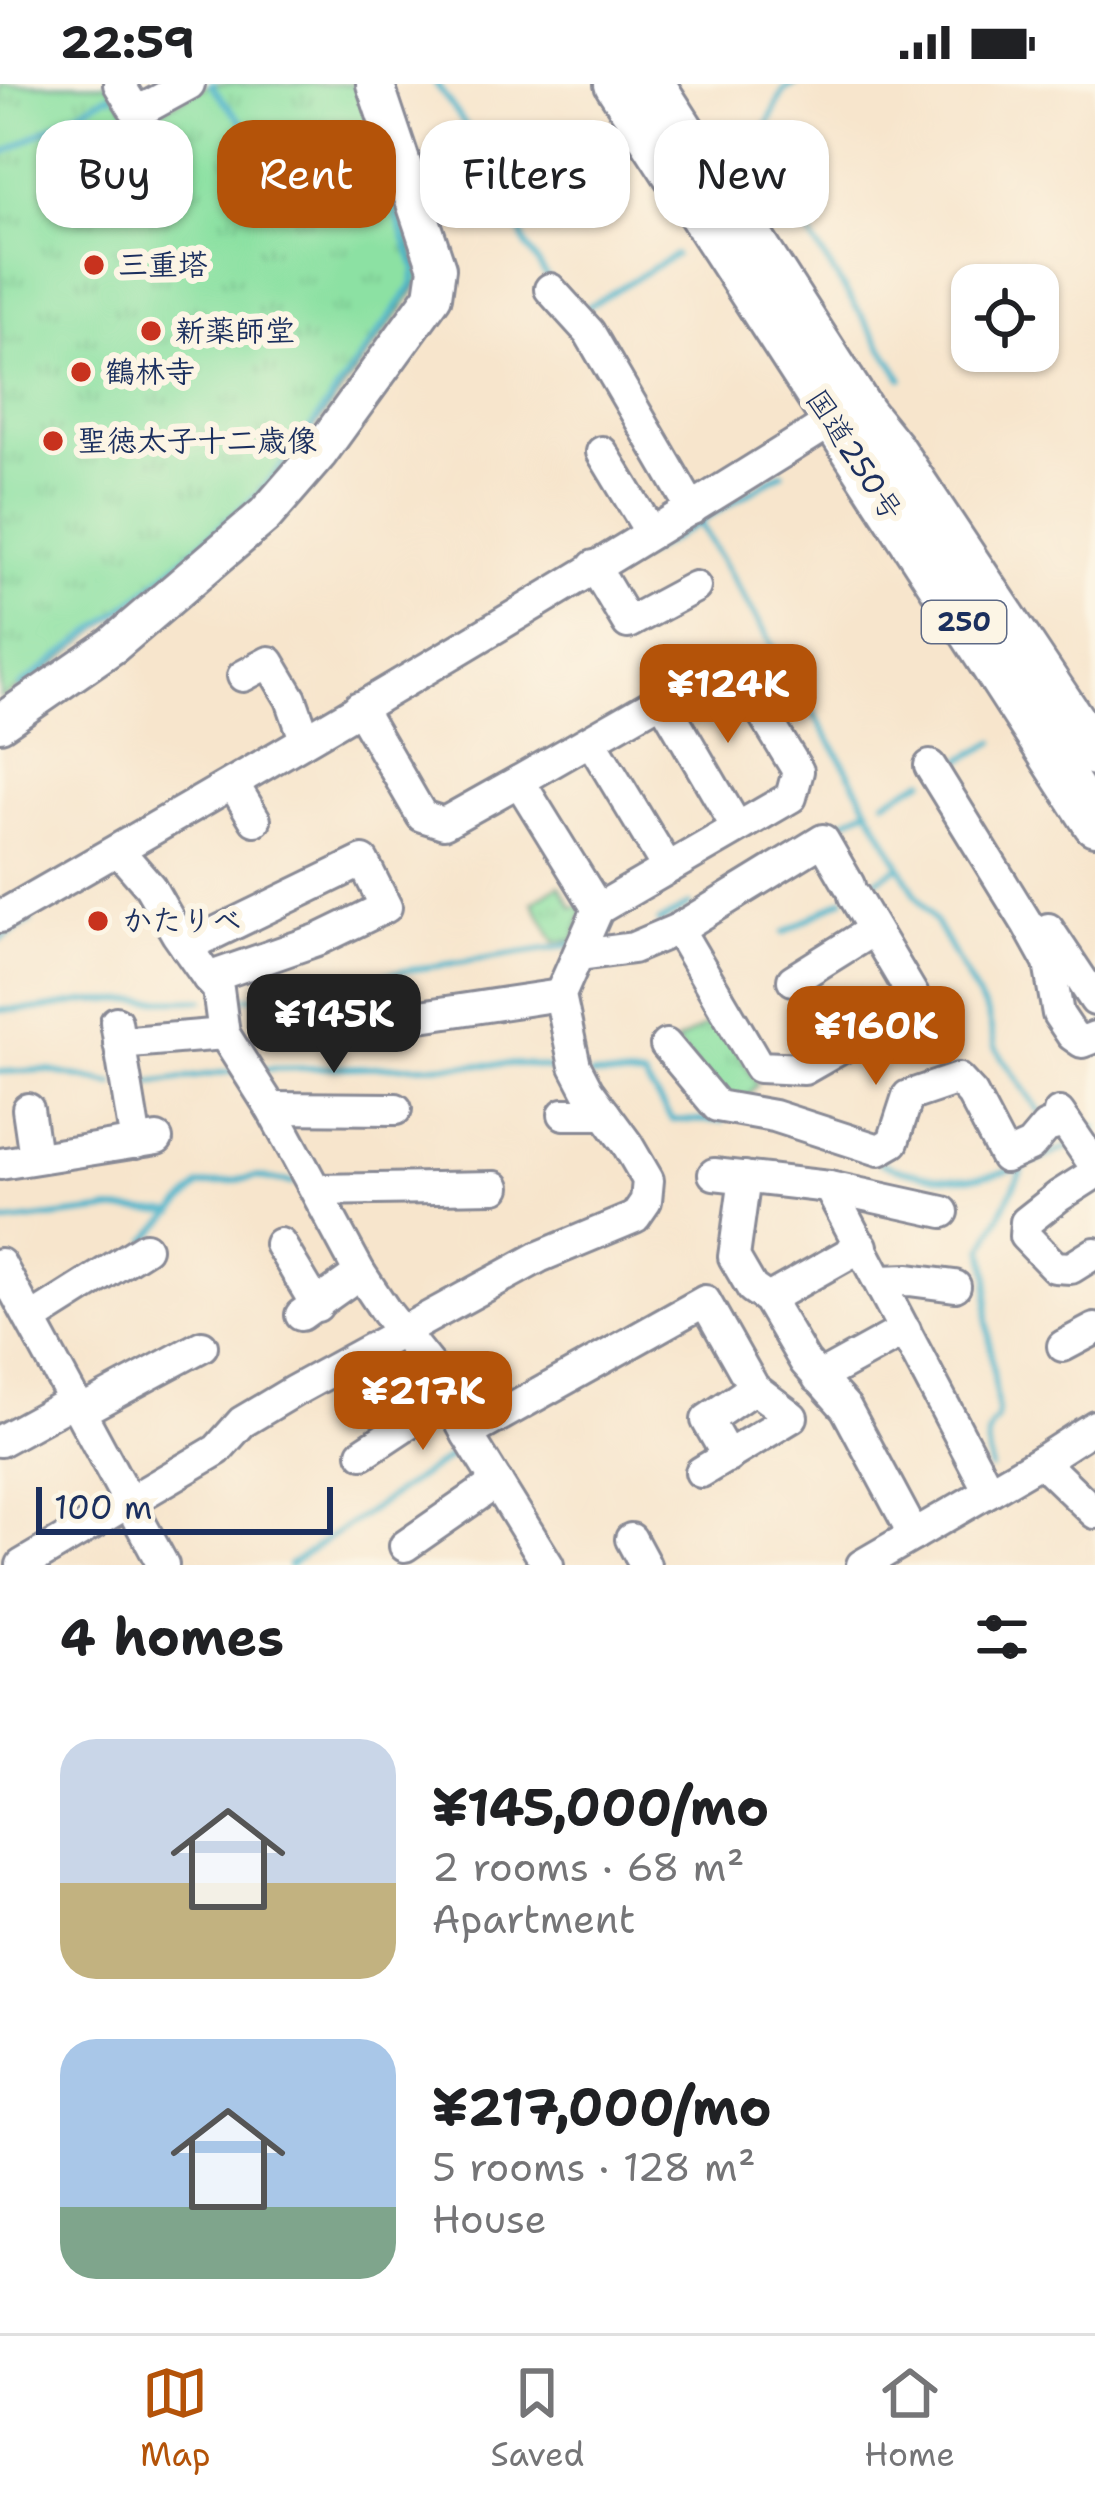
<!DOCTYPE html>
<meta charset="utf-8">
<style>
body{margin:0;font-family:"Shantell Sans","Klee One",sans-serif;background:#f6f6f6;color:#202124;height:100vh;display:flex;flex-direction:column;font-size:45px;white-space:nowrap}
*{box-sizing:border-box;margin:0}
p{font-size:39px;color:#757577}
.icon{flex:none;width:66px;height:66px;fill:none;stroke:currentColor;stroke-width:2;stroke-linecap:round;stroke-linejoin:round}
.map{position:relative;height:1481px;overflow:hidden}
.panel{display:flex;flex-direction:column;background:#fff;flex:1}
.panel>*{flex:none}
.hud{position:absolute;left:36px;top:36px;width:1023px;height:108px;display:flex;gap:24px}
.buttons{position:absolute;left:951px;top:180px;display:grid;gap:24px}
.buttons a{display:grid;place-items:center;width:108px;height:108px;border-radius:24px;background:#fff;box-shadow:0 3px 9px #0004;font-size:60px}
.scale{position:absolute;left:36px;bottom:30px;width:297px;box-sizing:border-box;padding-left:12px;border:6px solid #1b2f5e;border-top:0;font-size:33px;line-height:42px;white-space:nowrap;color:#1b2f5e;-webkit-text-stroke:9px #fcf5e5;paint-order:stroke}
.price{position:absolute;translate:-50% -102px;padding:0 27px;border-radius:24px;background:#b45309;color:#fff;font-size:39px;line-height:78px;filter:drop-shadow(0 3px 6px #0008)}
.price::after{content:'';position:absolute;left:50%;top:72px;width:36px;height:27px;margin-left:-18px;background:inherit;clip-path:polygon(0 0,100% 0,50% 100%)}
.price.selected{background:#222;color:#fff}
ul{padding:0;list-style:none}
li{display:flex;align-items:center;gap:36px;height:300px;padding:0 60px}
li span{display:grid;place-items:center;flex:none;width:336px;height:240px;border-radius:36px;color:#555}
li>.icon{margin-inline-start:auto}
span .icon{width:144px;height:144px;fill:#fffc;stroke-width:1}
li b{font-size:51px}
h2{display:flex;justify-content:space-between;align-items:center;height:144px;padding:0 60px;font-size:51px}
.chip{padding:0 42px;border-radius:36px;background:#fff;box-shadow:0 3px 9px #0004;font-size:42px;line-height:108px}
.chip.selected{background:#b45309;color:#fff}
.status{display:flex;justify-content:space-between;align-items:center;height:84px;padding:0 60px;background:#fff;direction:ltr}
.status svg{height:33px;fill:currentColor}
.tab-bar{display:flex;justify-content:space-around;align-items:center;height:168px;border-top:3px solid #e0e0e0;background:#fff;font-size:33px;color:#757577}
.tab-bar a{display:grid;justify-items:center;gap:6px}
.tab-bar .selected{color:#b45309}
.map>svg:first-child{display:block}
.park{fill:url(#park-tufts);stroke:#548880;stroke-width:3}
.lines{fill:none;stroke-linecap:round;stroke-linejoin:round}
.stream{stroke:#4db4cb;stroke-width:6}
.minor-casing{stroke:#898a95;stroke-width:36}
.major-casing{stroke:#898a95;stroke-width:42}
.highway-casing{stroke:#898a95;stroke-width:48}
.minor{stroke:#fff;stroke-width:30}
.major{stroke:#fff;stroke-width:36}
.highway{stroke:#fff;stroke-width:42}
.poi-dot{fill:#c8321e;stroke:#fcf5e5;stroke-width:4.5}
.labels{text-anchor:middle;stroke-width:12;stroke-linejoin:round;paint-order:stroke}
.shield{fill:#fcf5e5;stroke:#5e6a86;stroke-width:3}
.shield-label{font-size:27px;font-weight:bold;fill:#1b2f5e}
.poi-label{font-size:30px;font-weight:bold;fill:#1b2f5e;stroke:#fcf5e5;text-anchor:start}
.street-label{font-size:30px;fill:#1b2f5e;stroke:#fcf5e5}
</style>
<div class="status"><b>22:59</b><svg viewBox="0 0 49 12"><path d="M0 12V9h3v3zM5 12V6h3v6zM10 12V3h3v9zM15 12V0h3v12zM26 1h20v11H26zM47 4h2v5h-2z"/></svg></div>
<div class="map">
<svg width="1095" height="1481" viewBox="0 0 1095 1481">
<defs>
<pattern id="park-tufts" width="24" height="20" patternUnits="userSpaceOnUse" patternTransform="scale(3)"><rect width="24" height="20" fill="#8ce1a3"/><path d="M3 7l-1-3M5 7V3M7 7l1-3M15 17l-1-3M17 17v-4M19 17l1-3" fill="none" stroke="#78c18f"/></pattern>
</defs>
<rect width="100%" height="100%" fill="#fcf5e5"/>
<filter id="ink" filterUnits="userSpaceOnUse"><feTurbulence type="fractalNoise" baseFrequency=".00833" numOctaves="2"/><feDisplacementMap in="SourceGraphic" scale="24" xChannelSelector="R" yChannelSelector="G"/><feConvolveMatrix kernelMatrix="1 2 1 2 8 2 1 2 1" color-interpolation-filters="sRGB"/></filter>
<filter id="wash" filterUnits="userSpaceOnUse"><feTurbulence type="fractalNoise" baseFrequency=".004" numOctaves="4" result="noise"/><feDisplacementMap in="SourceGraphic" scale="48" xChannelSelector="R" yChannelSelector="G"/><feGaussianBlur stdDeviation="2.7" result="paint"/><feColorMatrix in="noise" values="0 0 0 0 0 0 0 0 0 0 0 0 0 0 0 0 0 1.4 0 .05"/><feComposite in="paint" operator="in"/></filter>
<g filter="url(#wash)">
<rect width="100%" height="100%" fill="#f7e5cc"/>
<g class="park">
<path d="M0,0H108L136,40L210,0H364L422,192L409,216L283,387L264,407L131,520L23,606L18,604L0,615Z"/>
<path d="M559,801L573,824L580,821L583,825L574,856L555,858L533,818Z"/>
<path d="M713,937L723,940L757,1000L743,1018L723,1016L676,958Z"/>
</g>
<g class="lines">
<g class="stream">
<path d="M436,0L470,47L499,96L527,163L548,194"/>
<path d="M795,0L784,6L755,67L902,294"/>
<path d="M127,33L134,42L150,36"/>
<path d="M0,71L109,11L111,13"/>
<path d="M584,225L675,171"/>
<path d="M699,439L844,680L916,811L936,839L988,931L995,963L1041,1029"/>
<path d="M615,489L782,389"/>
<path d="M20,602L133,517L257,411L289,374L412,202L415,184L383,93C364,97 335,108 317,107C302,107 224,19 211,1L213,0"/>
<path d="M941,687L994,658"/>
<path d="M885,717L924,696"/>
<path d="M827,746L869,724"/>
<path d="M139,772L230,718"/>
<path d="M90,801L122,782"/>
<path d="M860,805L899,783"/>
<path d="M659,838L689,821"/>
<path d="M784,849L843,815"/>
<path d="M0,855L31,837"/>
<path d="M238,915L318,905L403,887L572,861"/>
<path d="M0,926L39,925L89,917L203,916"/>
<path d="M258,985L525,980L566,988"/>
<path d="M0,988L46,986L113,1000"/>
<path d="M591,991L644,994L672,1036L723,1037"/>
<path d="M135,1001L235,987"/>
<path d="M1084,1052L1095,1043"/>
<path d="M880,1079C957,1105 995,1097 1068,1063"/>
<path d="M0,1139L109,1126L175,1128"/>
<path d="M147,1156L199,1102L257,1093L293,1099"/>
<path d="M991,1384C989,1365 982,1349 997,1336L998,1327L987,1236L989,1194L984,1164L1024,1082"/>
<path d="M289,1481L461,1365"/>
</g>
</g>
</g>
<g filter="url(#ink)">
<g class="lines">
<defs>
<g id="minor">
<path d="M119,0L133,23H147L189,0"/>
<path d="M550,205L589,248L692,425"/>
<path d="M602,368L651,449"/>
<path d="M594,482L628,539L695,503"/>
<path d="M243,592L269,578L291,615L305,655"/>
<path d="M662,615L736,742"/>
<path d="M591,657L667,783"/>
<path d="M930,682L1028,841L1049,879L1058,930L1072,951L1082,958L1095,953"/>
<path d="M519,697L662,615L713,581L739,590L798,687L791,713L598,825"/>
<path d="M233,699L255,736"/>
<path d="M118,766L150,803L177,850L208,894L218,905L224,950L271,1024L360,1189L386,1228L431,1284L467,1350L548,1481"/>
<path d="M0,833C280,673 559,509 832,337L853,332"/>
<path d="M678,845L759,983L804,985L918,920L854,812"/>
<path d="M1048,845L1095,916"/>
<path d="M186,863L363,777L386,823L320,855L208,894"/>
<path d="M580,871L633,864L678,845L823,756L849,801"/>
<path d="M793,896L873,846"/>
<path d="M116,938L136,1059"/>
<path d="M354,942L560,911"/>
<path d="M119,959L224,950"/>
<path d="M666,961L717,1022L774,1032L879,1066L893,1058L908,1012L958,995L972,1010L1005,1073L1030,1062L1046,1043L1065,1038"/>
<path d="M271,1024L396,1025"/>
<path d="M28,1025L35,1073"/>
<path d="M1059,1029L1095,1082"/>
<path d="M564,1030H605"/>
<path d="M0,1080L157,1055"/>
<path d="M1095,1089L1059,1112L1026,1138L1025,1152L1055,1183L1071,1184L1095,1169"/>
<path d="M714,1090L829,1103L943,1128"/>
<path d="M745,1093L734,1173L752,1204L768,1215L805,1278L846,1324L914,1451"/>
<path d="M829,1103L989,1407"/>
<path d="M316,1106L495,1103"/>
<path d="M280,1160L317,1222"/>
<path d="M0,1180L163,1481"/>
<path d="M881,1197L909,1196L955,1202"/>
<path d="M768,1215L862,1162"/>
<path d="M301,1231L360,1189"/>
<path d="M31,1236L145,1164"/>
<path d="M1063,1262L1095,1245"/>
<path d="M818,1294L905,1246"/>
<path d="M81,1327L202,1262"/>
<path d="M467,1350L705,1217L754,1304L792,1333L701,1388"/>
<path d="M0,1357L73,1317"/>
<path d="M363,1369L446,1314"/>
<path d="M728,1373L707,1336L754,1304"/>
<path d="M1041,1377L1095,1429"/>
<path d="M631,1455L645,1481"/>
<path d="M405,1462L497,1398"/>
<path d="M22,1481L217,1366L242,1338L294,1307L539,1173L635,1133L646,1117L648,1096L627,1060L588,1007L575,982L560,911L598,825L519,697L444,739L422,732L359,623"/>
<path d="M862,1481L1041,1377L1095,1342"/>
</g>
<path id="major" d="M0,639L113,561L265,431L319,369L433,212L437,184L375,0"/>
<g id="highway">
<path d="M616,0L1095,740"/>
<path d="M653,0L864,330L893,366L1095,670"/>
</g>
</defs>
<use href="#minor" class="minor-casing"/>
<use href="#major" class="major-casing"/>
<use href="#highway" class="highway-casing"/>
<use href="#minor" class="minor"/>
<use href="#major" class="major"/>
<use href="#highway" class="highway"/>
</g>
</g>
<g class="poi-dot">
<circle cx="94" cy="181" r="12"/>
<circle cx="151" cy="247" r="12"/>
<circle cx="81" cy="288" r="12"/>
<circle cx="53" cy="357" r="12"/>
<circle cx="98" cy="837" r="12"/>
</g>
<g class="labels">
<rect class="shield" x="922" y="517" width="84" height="42" rx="9"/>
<g class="shield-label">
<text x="964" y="547">250</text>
</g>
<g class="poi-label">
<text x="118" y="191">三重塔</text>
<text x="175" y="257">新薬師堂</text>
<text x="105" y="298">鶴林寺</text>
<text x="77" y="367">聖徳太子十二歳像</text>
<text x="122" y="847">かたりべ</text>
</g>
<g class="street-label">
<text transform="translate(854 371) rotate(57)" y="10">国道250号</text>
</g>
</g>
</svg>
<div class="buttons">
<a><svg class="icon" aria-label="locate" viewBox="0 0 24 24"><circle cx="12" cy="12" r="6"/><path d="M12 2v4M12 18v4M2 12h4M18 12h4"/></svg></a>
</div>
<div class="scale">100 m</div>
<b class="price" style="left:728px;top:662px">¥124K</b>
<b class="price selected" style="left:334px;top:992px">¥145K</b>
<b class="price" style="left:876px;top:1004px">¥160K</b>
<b class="price" style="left:423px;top:1369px">¥217K</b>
<div class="hud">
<a class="chip">Buy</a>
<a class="chip selected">Rent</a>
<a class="chip">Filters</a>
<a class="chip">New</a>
</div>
</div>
<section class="panel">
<h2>4 homes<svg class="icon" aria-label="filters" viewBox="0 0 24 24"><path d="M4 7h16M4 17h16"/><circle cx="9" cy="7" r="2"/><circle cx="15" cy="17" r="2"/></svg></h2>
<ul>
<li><span style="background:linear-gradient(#c9d6e8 60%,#c2b280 0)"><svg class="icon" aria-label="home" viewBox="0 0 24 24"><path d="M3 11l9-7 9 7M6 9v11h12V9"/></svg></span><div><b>¥145,000/mo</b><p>2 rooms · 68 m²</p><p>Apartment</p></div></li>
<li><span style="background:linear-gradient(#a9c7e8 70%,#7fa58c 0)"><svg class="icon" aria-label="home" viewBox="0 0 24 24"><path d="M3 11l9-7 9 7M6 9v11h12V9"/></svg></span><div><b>¥217,000/mo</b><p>5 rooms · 128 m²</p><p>House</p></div></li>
</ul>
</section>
<nav class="tab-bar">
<a class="selected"><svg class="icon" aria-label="map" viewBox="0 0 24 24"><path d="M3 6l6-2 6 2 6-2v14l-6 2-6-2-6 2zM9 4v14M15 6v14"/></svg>Map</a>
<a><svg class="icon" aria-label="saved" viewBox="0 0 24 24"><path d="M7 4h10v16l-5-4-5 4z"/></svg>Saved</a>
<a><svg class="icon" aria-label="home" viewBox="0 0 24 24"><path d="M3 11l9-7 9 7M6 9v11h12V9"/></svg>Home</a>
</nav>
